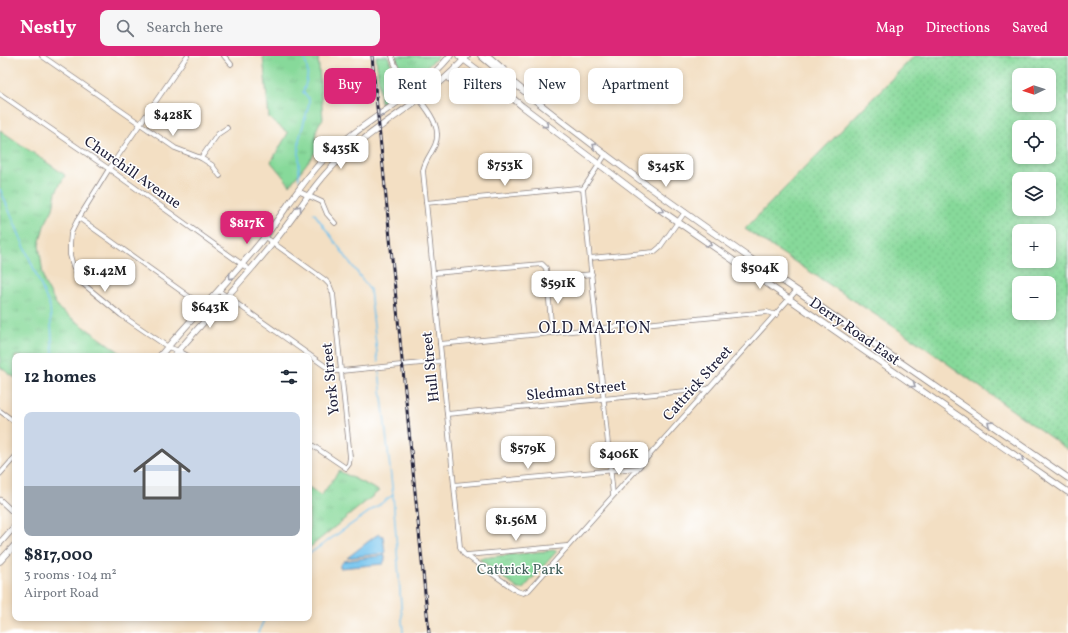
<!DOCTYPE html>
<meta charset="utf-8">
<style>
body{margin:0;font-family:Vollkorn,serif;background:#f6f6f7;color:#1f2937;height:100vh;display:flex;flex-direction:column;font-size:15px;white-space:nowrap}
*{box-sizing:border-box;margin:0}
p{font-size:13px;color:#747a83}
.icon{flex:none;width:22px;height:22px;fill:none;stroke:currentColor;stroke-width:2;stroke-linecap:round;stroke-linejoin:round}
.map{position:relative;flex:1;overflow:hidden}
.panel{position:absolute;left:12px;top:297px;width:300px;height:268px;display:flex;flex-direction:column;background:#fff;border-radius:8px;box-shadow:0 2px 6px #0003}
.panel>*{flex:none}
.banner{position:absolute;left:324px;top:12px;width:380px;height:36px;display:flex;gap:8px}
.needle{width:26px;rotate:266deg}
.tools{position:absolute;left:1012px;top:12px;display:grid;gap:8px}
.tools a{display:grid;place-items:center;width:44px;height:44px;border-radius:8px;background:#fff;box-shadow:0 2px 6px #0003;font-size:20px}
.price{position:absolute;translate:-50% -34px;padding:0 9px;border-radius:8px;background:#fff;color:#222;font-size:13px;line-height:26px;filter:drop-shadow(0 1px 2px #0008)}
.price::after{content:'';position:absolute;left:50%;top:24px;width:12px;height:9px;margin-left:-6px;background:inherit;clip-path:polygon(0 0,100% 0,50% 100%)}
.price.selected{background:#db2777;color:#fff}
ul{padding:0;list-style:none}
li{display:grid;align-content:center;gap:8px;height:212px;padding:0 12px}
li+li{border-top:1px solid #e0e1e3}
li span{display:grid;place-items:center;height:124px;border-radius:8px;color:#555}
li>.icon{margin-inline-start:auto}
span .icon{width:72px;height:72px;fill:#fffc;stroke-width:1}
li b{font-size:17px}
h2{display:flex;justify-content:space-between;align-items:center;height:48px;padding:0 12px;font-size:17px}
.chip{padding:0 14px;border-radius:8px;background:#fff;box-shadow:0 2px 6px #0003;font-size:14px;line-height:36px}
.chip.selected{background:#db2777;color:#fff}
header{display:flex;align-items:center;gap:24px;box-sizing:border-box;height:56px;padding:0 20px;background:#db2777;color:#fff}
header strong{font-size:19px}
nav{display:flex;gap:22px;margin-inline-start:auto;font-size:14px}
.search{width:280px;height:36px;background:#f6f6f7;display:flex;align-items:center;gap:10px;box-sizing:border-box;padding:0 14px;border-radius:8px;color:#747a83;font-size:15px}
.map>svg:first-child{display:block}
.grass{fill:url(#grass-dots);stroke:#547e6a;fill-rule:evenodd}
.park{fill:url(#park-tufts);stroke:#547e6a}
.water{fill:#72c2ed;stroke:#4a7294}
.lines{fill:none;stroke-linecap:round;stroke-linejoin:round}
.stream{stroke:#72c2ed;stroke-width:1.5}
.minor-casing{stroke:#8a807f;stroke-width:5.5}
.tertiary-casing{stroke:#8a807f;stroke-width:6}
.secondary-casing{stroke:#8a807f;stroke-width:7}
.minor{stroke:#fff;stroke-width:4}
.tertiary{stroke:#fff;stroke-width:4.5}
.secondary{stroke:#fff;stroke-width:5.5}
.rail-casing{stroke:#22223b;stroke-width:3}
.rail{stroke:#fff;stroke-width:1.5;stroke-dasharray:4.5;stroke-linecap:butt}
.oneway{stroke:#9c9ca7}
.labels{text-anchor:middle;stroke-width:3;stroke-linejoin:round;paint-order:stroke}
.street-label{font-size:15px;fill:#22223b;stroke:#fff}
.park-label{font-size:15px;fill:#45625c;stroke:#fff}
.neighbourhood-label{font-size:16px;letter-spacing:1px;fill:#22223b;stroke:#fff}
</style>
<header>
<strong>Nestly</strong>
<div class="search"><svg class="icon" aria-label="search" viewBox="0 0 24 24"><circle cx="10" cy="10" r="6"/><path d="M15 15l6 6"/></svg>Search here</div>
<nav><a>Map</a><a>Directions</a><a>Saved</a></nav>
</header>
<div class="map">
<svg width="1068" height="577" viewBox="0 0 1068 577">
<defs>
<pattern id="grass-dots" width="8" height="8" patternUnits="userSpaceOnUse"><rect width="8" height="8" fill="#87d99a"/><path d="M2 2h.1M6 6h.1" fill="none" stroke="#74ba86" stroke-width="1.8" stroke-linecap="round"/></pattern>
<pattern id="park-tufts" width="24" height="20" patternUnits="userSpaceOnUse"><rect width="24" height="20" fill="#87d99a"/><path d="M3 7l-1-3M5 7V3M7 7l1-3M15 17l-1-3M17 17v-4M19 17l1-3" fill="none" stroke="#74ba86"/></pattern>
</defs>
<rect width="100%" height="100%" fill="#fff"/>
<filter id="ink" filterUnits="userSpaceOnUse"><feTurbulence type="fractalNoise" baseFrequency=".025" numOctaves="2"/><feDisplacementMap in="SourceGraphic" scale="8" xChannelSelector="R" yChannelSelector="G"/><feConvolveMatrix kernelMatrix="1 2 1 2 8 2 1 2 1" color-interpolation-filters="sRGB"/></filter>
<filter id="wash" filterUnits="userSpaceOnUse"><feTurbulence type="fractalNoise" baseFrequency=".012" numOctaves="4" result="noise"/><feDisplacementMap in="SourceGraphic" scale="16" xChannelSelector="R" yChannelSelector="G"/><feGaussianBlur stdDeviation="0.9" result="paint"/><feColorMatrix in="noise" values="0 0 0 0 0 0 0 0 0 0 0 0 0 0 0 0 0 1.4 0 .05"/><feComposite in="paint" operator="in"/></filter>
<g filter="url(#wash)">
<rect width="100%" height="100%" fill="#f3dfc3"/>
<path class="grass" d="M914,0H1068V394L920,288L745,173ZM1019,19H1049V49H1019ZM1019,71H1049V101H1019ZM1019,123H1049V153H1019ZM1019,175H1049V205H1019ZM1019,227H1049V257H1019Z"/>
<g class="park">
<path d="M263,0H318L323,63C314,72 315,82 317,94L290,129L271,106L288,77L269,62Z"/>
<path d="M376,0H388L394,16L400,26V30L397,34L381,47Z"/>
<path d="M396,0H439L415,21L409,22L401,14Z"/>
<path d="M0,74L65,119L56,136L53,153L44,170L39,189L44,226L59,253L125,300H15V322L0,311Z"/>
<path d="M339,415L379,435L309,492V431L321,440Z"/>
<path d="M555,494L557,495L523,533H518L479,503L480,502Z"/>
</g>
<g class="water">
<path d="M379,478L383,480L385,497L347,502L374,481Z"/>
<path d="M385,499V504L383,508L340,512V509L344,505Z"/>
</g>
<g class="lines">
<g class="stream">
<path d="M299,123V84L309,48V43L303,36C308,22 310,14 303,0"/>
<path d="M0,133L50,251L53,300"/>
<path d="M314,157L370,234L378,306"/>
<path d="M379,315L393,439L403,577"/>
<path d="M309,498L393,439"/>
<path d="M258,577L265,562"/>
</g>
</g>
</g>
<g filter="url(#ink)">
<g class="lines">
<defs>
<g id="minor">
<path d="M42,0L175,92L201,102L212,109L220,120"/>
<path d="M187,0L109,113L77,165L71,177L70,188V199L73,210L82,227L121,259L168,291L179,295L188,300"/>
<path d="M224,0L231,8"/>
<path d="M392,0C398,27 437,54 437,78C438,92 425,101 423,115L460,491L464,498L517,535L523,537L529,534L797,234"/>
<path d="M0,38L109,113L250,214"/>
<path d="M606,98L583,133L613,439"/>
<path d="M201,102L218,78L227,72"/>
<path d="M298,135L322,146L327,158L335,167"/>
<path d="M426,147L577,132L583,133"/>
<path d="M79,162L212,257"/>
<path d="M265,181L325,224L329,228L333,238L350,401L349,408L346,412L309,387"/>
<path d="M590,202L654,196L660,191L685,156"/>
<path d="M434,217L542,208L546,212L552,277"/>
<path d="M547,223L592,218"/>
<path d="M219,235L332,315H341L442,305"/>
<path d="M440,288L767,256L776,259"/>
<path d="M0,355L15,366"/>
<path d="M447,358L707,333"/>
<path d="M0,418L15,401"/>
<path d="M454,429L637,412"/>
<path d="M467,499L567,490"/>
</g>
<path id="tertiary" d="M0,444L15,458"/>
<g id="secondary">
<path d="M459,0L491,24L522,50L649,146L1068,436"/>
<path d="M481,0C581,84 688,160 796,234C887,296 977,360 1068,422"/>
<path d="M488,0L504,14L505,20"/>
<path d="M450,23C470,9 473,24 491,24"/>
<path d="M160,300C192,262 227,227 259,188C283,159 302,124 330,97C367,62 417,40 450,0"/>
<path d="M174,300C206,262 241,227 272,188C296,160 313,128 340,103C380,65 431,42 467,0"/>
<path d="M0,487L15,470"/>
<path d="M0,505L15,489"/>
</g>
</defs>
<use href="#minor" class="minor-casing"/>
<use href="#tertiary" class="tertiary-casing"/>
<use href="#secondary" class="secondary-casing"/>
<use href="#minor" class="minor"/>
<use href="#tertiary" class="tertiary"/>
<use href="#secondary" class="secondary"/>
<defs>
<path id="rail" d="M372,0L429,577"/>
</defs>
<use href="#rail" class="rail-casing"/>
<use href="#rail" class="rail"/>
</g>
<defs><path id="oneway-chevron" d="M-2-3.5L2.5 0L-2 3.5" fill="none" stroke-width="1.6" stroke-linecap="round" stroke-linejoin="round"/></defs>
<g class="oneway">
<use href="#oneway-chevron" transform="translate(380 58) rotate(144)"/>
<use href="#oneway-chevron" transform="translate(546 69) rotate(36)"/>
<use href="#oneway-chevron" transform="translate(595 90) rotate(-144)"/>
<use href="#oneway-chevron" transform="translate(299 152) rotate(-54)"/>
<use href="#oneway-chevron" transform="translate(661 154) rotate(35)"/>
<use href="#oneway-chevron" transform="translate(709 188) rotate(35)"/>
<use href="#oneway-chevron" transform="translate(231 221) rotate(132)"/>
<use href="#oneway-chevron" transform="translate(913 329) rotate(34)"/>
<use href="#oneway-chevron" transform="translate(990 368) rotate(-145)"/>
<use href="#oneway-chevron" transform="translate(1021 403) rotate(34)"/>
</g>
</g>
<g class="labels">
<g class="street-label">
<text transform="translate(133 116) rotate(35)" y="5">Churchill Avenue</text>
<text transform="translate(855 275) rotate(35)" y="5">Derry Road East</text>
<text transform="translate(430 311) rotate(-96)" y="5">Hull Street</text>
<text transform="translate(330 323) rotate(-96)" y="5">York Street</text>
<text transform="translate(697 327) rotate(-48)" y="5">Cattrick Street</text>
<text transform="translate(576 334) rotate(-6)" y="5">Sledman Street</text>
</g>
<g class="park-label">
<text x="520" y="518">Cattrick Park</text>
</g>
<g class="neighbourhood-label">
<text x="595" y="277">OLD MALTON</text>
</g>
</g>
</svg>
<div class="tools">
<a><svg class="needle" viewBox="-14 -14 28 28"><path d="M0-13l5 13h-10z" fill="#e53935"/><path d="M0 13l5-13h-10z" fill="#747a83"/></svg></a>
<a><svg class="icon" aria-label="locate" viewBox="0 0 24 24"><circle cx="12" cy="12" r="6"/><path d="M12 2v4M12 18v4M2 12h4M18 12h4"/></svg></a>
<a><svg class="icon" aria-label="layers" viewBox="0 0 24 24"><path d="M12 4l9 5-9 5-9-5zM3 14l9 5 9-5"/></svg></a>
<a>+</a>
<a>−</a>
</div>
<b class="price" style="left:173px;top:81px">$428K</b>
<b class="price" style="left:341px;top:114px">$435K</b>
<b class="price" style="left:505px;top:131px">$753K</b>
<b class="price" style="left:666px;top:132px">$345K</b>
<b class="price selected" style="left:247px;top:189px">$817K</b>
<b class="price" style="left:760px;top:234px">$504K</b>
<b class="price" style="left:105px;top:237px">$1.42M</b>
<b class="price" style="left:558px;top:249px">$591K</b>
<b class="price" style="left:210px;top:273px">$643K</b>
<b class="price" style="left:528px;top:414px">$579K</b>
<b class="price" style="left:619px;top:420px">$406K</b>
<b class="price" style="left:516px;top:486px">$1.56M</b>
<div class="banner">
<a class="chip selected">Buy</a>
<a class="chip">Rent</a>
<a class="chip">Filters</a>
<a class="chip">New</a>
<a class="chip">Apartment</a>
</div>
<section class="panel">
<h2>12 homes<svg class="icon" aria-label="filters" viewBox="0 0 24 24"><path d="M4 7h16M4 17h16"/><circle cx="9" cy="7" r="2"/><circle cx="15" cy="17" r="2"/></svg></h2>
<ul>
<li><span style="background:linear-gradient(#c9d6e8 60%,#9aa5b1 0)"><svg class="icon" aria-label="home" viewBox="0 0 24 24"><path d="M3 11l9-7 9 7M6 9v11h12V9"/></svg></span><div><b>$817,000</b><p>3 rooms · 104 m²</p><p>Airport Road</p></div></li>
</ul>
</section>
</div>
